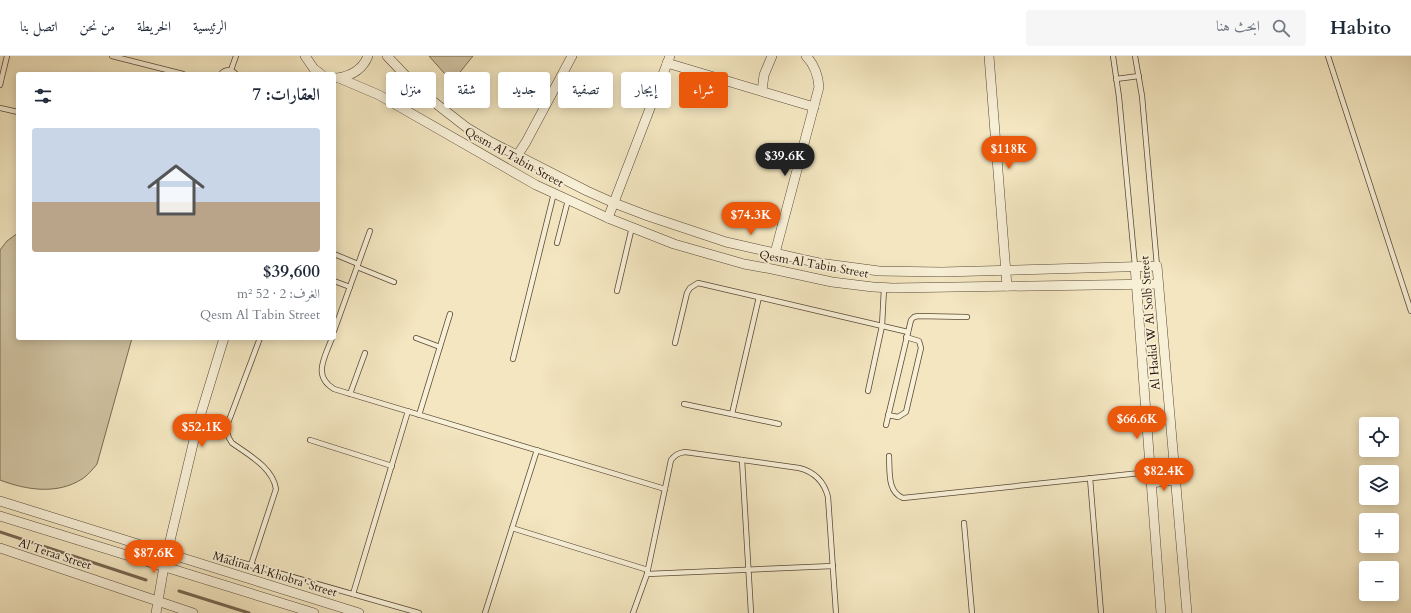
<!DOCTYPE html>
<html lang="ar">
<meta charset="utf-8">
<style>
body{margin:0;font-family:Cardo,Amiri,serif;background:#f6f6f7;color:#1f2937;direction:rtl;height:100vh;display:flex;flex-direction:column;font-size:15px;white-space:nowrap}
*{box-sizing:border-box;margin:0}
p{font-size:13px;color:#747a83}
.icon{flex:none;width:22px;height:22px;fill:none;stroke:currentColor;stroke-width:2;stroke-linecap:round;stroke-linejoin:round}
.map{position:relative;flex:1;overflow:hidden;direction:ltr}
.details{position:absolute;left:16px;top:16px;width:320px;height:268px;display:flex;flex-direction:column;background:#fff;border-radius:4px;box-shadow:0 2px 10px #0003;direction:rtl}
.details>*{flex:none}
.guide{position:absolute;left:348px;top:16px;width:380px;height:36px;direction:rtl;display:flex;gap:8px}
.controls{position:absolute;left:1359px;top:361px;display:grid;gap:8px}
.controls a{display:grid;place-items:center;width:40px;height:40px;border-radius:4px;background:#fff;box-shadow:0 2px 10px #0003;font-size:20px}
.price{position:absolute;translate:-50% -34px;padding:0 9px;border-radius:14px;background:#ea580c;color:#fff;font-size:13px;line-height:26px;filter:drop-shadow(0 1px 2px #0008)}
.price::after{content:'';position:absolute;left:50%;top:24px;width:12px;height:9px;margin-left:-6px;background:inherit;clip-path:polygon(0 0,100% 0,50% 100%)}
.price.current{background:#222;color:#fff}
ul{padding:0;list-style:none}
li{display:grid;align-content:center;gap:8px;height:212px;padding:0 16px}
li span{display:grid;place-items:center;height:124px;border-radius:4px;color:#555}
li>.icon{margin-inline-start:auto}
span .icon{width:72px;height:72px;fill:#fffc;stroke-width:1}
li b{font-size:17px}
h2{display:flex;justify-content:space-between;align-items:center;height:48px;padding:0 16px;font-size:17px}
.chip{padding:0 14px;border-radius:4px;background:#fff;box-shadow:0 2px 10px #0003;font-size:14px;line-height:36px}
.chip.current{background:#ea580c;color:#fff}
header{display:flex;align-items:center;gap:24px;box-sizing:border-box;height:56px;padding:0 20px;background:#fff;border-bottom:1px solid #e0e1e3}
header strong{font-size:19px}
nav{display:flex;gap:22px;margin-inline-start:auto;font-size:14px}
.search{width:280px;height:36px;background:#f6f6f7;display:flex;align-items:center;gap:10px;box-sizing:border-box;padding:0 14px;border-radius:4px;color:#747a83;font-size:15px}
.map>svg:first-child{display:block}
.green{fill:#d0c2a1;stroke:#7b6a54}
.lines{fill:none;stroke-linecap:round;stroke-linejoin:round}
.stream{stroke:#776651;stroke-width:3}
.lane-casing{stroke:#594836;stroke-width:6}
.street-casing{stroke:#594836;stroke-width:10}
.lane{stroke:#f7efd6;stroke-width:4.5}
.street{stroke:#f7efd6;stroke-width:9}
.labels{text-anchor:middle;stroke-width:3.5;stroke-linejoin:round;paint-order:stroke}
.street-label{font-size:12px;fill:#261308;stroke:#f7efd6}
</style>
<header>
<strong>Habito</strong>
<div class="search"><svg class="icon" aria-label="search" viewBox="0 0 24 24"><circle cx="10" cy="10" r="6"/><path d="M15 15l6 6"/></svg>ابحث هنا</div>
<nav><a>الرئيسية</a><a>الخريطة</a><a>من نحن</a><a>اتصل بنا</a></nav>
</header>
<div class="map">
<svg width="1411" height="557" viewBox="0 0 1411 557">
<rect width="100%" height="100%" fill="#f3e6c0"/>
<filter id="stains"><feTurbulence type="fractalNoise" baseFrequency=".005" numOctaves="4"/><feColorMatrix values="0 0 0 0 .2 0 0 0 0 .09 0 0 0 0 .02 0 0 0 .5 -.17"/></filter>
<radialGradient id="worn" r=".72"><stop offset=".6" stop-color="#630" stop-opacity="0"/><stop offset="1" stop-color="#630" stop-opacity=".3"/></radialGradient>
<g class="green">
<path d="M429,0H473L452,26Z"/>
<path d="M18,177V282H132L97,408C93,413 87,420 82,423C57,439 26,434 0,424V194L7,185Z"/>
</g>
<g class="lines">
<g class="stream">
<path d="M0,476L146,524"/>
<path d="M179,535L249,557"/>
</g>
<defs>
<g id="lane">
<path d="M112,0L183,18"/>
<path d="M1113,0L1119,41L1135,210"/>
<path d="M1135,0L1142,40L1157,210"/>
<path d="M1328,0L1411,255"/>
<path d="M231,14L236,0"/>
<path d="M221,18C225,13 231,13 236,18"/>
<path d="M1116,23L1139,20"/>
<path d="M0,29L7,0"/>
<path d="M0,52L18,56"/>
<path d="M557,187L568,144"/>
<path d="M334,198L358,208"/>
<path d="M357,211L394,226"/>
<path d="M334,225L350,231"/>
<path d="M617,235L632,171"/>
<path d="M334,275L370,175"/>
<path d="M332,282C325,301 312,320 334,333L665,433"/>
<path d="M416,282L440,291"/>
<path d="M675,287L687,237L690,232L698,227L908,276"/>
<path d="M513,303L554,137"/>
<path d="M868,335L882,270L884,232"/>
<path d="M350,338L365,297"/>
<path d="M684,348L779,368"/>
<path d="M732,358L759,241"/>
<path d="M419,359L450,258"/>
<path d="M888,359L898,361L906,356L921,292L919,285L906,281"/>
<path d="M886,369L911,264L914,261L918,260L967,261"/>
<path d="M310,384L392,410"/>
<path d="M889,400C890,415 887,436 903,442L1150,416"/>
<path d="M742,404L751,557"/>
<path d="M1090,422L1101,557"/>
<path d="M964,467L972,557"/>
<path d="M512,472L648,514"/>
<path d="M219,500L419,557"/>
<path d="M251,509L276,433C273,412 249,399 232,387C227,380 226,375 228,367L260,282"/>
<path d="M647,518L833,510"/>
<path d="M353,538L408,355"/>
<path d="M485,557L537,394"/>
<path d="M633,557L647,518L671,404C675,399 678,397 685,396L799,412C815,416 824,425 828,441L836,557"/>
</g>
<g id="street">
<path d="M305,0L314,13L321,18"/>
<path d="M387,0L421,36L466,71L491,86L587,135L614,147L648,160L726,186L819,207L879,215L942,216L1157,210L1187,557"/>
<path d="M989,0L1007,230"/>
<path d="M667,7L814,51"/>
<path d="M337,22C351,20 363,13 368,0"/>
<path d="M339,22L379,39L536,129L608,162L674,188L744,208L772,213L832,226L873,231L893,232L1158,228"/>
<path d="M762,35L764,19L772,0"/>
<path d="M517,100L526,86L572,0"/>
<path d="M608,162L670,0"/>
<path d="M775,197L819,31C818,19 815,9 806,0"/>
<path d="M1135,210L1161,557"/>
<path d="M1151,427L1175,424"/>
<path d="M0,445L359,557"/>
<path d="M0,460L314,557"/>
<path d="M0,492L193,557"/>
<path d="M156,557L164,510L198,367L224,282"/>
</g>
</defs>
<use href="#lane" class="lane-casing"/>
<use href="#street" class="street-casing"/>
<use href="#lane" class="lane"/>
<use href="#street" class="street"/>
</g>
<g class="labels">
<g class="street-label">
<text transform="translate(514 101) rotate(29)" y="4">Qesm Al Tabin Street</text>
<text transform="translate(814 208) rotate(10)" y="4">Qesm Al Tabin Street</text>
<text transform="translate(1150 267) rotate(-95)" y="4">Al Hadid W Al Solb Street</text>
<text transform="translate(55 498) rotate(18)" y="4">Al Teraa Street</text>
<text transform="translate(275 518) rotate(17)" y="4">Madina Al Khobra' Street</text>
</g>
</g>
<rect width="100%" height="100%" filter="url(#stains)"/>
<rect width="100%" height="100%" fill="url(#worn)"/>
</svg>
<div class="controls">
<a><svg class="icon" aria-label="locate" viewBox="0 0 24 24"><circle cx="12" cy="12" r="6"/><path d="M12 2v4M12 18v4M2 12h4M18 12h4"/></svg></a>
<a><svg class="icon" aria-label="layers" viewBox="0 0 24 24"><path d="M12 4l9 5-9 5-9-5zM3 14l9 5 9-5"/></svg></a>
<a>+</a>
<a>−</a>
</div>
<b class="price" style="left:1009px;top:114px">$118K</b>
<b class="price current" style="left:785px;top:121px">$39.6K</b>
<b class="price" style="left:751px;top:180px">$74.3K</b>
<b class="price" style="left:1137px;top:384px">$66.6K</b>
<b class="price" style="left:202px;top:392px">$52.1K</b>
<b class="price" style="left:1164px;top:436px">$82.4K</b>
<b class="price" style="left:154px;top:518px">$87.6K</b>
<div class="guide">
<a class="chip current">شراء</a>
<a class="chip">إيجار</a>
<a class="chip">تصفية</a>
<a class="chip">جديد</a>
<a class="chip">شقة</a>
<a class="chip">منزل</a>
</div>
<section class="details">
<h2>العقارات: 7<svg class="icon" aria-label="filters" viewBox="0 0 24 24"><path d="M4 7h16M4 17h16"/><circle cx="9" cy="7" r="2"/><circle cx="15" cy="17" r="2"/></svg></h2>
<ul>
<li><span style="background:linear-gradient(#c9d6e8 60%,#b9a48a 0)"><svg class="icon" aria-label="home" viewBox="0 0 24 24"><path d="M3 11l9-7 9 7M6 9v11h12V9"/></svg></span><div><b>$39,600</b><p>الغرف: 2 · 52 m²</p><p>Qesm Al Tabin Street</p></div></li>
</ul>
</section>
</div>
